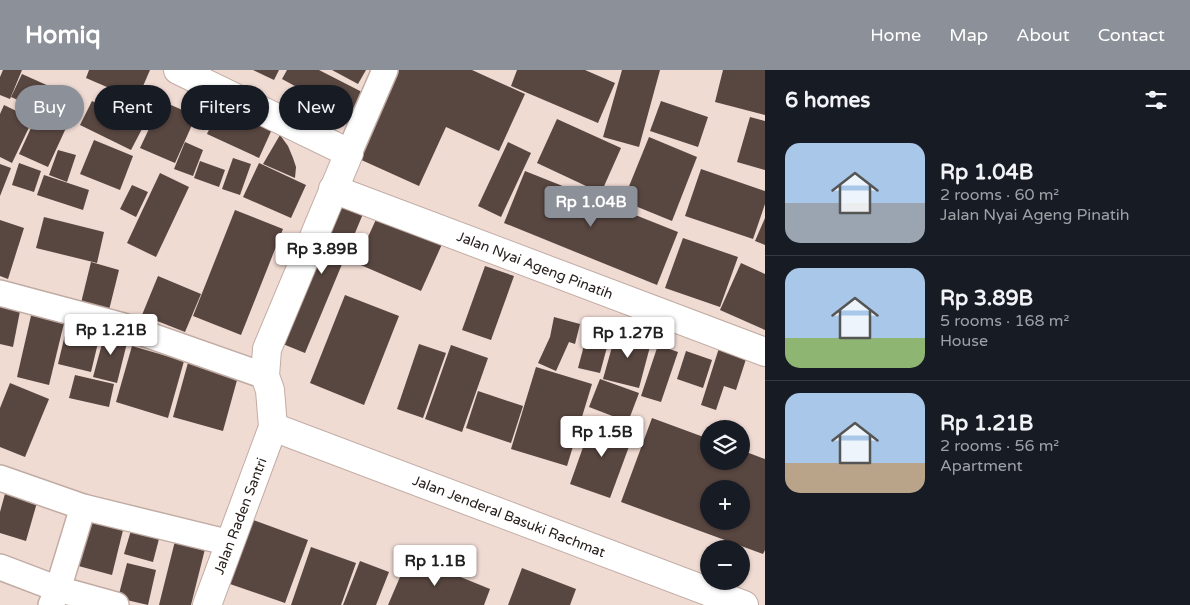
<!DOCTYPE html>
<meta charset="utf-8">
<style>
body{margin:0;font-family:"Varela Round",sans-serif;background:#20242c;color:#f1f3f6;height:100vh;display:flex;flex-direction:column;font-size:19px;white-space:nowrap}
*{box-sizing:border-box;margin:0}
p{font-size:16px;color:#9ea1a6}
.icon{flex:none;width:28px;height:28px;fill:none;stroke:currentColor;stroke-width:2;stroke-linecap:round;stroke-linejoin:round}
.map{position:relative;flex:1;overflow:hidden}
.drawer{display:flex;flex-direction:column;background:#171b24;width:425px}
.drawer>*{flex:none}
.guide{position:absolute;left:15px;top:15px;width:475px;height:45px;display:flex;gap:10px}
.tools{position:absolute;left:700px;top:350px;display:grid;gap:10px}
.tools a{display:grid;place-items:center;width:50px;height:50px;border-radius:50%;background:#171b24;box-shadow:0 1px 4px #0004;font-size:25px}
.price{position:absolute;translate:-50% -42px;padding:0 11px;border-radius:5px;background:#fff;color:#222;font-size:16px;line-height:32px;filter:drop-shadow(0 1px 2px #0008)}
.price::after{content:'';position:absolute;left:50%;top:30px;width:15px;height:11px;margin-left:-8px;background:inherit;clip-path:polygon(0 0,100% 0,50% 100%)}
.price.selected{background:#8c9099;color:#fff}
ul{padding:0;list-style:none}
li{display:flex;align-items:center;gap:15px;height:125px;padding:0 20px}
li+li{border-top:1px solid #363941}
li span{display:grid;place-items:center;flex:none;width:140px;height:100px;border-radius:15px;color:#555}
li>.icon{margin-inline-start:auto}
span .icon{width:60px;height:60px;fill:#fffc;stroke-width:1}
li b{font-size:21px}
h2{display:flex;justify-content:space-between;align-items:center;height:60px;padding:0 20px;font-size:21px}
.pill{padding:0 18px;border-radius:22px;background:#171b24;box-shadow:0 1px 4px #0004;font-size:18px;line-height:45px}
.pill.selected{background:#8c9099;color:#fff}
header{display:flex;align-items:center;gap:30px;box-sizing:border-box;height:70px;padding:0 25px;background:#8c9099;color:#fff}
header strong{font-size:24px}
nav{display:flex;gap:28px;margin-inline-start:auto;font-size:18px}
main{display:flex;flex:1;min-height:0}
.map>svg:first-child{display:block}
.building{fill:#584640;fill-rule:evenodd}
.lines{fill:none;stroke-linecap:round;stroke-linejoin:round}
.street-casing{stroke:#c1aca4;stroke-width:28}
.secondary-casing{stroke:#c1aca4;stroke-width:30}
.street{stroke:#fff;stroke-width:25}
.secondary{stroke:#fff;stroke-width:28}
.labels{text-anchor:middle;stroke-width:5;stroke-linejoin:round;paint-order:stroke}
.street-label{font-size:14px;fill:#28211e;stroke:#fff}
</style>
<header>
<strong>Homiq</strong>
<nav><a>Home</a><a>Map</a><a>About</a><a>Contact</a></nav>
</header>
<main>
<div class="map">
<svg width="765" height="535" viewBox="0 0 765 535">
<rect width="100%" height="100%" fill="#f0dbd3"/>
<g class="building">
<path d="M3,0H22L10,29L0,25V7Z"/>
<path d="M89,0H150L137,30L86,8Z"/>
<path d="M253,0H279L274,10Z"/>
<path d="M287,0H319L362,22L347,53L311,34L315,27L282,9Z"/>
<path d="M332,0H366L358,14Z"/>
<path d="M397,0H472L525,24L499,81L446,57L419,116L357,88Z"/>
<path d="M517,0H585L615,13L598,53L511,16Z"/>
<path d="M622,0H660L639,77L603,67Z"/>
<path d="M723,0H765V45L715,32Z"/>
<path d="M22,4L69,25L59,48L11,27Z"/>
<path d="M92,31L143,57L131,80L80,55Z"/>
<path d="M162,31L196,46L175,93L140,78Z"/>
<path d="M661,31L708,47L698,77L650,61Z"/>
<path d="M221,33L273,57L259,88L207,64Z"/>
<path d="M4,35L33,49L12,93L0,87V44Z"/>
<path d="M37,45L66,58L48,97L19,84Z"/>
<path d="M750,47L765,51V100L737,92Z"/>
<path d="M557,49L621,78L601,123L537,93Z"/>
<path d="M280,65L288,76L293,88L296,97L295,108L263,94Z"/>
<path d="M649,67L697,87L672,151L623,131Z"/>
<path d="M94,70L133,86L120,120L80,104Z"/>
<path d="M185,72L203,80L193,106L174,99Z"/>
<path d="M508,72L531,83L501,147L478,136Z"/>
<path d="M58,80L76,85L67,112L49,105Z"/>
<path d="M233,88L251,94L240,125L222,119Z"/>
<path d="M200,91L225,100L219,117L194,108Z"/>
<path d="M19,93L41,101L34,122L12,115Z"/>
<path d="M259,93L306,115L291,148L243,127Z"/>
<path d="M0,94L11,98L0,126Z"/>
<path d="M701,99L765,121V134L753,169L685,146Z"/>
<path d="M525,101L678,162L657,215L504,153Z"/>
<path d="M160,103L189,117L156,187L127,173Z"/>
<path d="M44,105L89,120L83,140L37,125Z"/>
<path d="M132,115L148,122L136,147L120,139Z"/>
<path d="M338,128L365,139L305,283L278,272Z"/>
<path d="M235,140L283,159L241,265L193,246Z"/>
<path d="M379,143L443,172L421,221L356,193Z"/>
<path d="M44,147L104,162L97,193L36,178Z"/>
<path d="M765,148V175L755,171Z"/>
<path d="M0,150L24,158L8,209L0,206Z"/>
<path d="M683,168L738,187L720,237L665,218Z"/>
<path d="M91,192L119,200L109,240L81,233Z"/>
<path d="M741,193L765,204V260L720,240Z"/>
<path d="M485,196L514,206L491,270L462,260Z"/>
<path d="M158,206L201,224L185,262L142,245Z"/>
<path d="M345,225L399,246L364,335L310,313Z"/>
<path d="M0,231L21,236L13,277L0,274Z"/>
<path d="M33,237L66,245L49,315L17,307Z"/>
<path d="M554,247L580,254L575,274L569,272L556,301L538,293L550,267Z"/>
<path d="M69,248L102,256L91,302L58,294Z"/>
<path d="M591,249L613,255L600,303L578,298Z"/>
<path d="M106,259L129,265L117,313L93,307Z"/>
<path d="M617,259L652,269L639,318L603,309Z"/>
<path d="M419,274L446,283L423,348L397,339Z"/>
<path d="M451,275L488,288L462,362L425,349Z"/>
<path d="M658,275L678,282L661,332L641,326Z"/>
<path d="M132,276L184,291L168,348L116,332Z"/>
<path d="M719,278L747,286L736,320L724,316L716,340L701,335Z"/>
<path d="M686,281L712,290L703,318L677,309Z"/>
<path d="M189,289L239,303L223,361L173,347Z"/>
<path d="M536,297L592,314L567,396L511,379Z"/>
<path d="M75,305L114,314L109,337L69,328Z"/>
<path d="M600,309L639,323L628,352L589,337Z"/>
<path d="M10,313L49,329L25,387L0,377V338Z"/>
<path d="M478,321L523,336L511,373L466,358Z"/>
<path d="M652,348L709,369V391H741V380L765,389V480L763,484L621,432ZM709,419H741V451H709Z"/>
<path d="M593,349L634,363L610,428L570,414Z"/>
<path d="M6,420L38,429L26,471L0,463V442Z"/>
<path d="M84,442L125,452L112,505L71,494Z"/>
<path d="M253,450L308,470L285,533L230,514Z"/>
<path d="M132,457L160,465L153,492L124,484Z"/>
<path d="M176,467L206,475L191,535H159Z"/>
<path d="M311,477L356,493L341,535H291Z"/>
<path d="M409,486L490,519L484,535H388Z"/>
<path d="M360,491L389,502L376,535H343Z"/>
<path d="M127,493L156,500L148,535L118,528Z"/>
<path d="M522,498L576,519L570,535H508Z"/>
</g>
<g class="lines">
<defs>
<g id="street">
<path d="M349,83L385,0"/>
<path d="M0,223L120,255L265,306"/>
<path d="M0,408L83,437L230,473"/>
<path d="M0,497L58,519L116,535"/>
<path d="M51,535L58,519L83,437"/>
</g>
<g id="secondary">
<path d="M178,0L349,83L267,279L265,306L270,320L273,357L207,535"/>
<path d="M333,119L765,282"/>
<path d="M273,357L744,535"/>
</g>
</defs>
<use href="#street" class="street-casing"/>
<use href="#secondary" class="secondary-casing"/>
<use href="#street" class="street"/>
<use href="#secondary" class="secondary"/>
</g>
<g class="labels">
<g class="street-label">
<text transform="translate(535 195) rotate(21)" y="5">Jalan Nyai Ageng Pinatih</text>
<text transform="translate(240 446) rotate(-69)" y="5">Jalan Raden Santri</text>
<text transform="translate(509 446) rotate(21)" y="5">Jalan Jenderal Basuki Rachmat</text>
</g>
</g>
</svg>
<div class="tools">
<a><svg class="icon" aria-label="layers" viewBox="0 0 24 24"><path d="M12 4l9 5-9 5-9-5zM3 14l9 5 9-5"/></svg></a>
<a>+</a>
<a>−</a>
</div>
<b class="price selected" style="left:591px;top:158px">Rp 1.04B</b>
<b class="price" style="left:322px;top:205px">Rp 3.89B</b>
<b class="price" style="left:111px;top:286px">Rp 1.21B</b>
<b class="price" style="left:628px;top:289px">Rp 1.27B</b>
<b class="price" style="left:602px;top:388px">Rp 1.5B</b>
<b class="price" style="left:435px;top:517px">Rp 1.1B</b>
<div class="guide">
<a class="pill selected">Buy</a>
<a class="pill">Rent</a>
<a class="pill">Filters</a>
<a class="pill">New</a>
</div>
</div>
<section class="drawer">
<h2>6 homes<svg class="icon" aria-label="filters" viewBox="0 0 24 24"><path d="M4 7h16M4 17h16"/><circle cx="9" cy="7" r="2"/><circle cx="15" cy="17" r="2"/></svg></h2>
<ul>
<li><span style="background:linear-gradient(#a9c7e8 60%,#9aa5b1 0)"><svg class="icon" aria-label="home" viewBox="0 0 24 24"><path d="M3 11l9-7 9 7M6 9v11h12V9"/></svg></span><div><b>Rp 1.04B</b><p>2 rooms · 60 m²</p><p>Jalan Nyai Ageng Pinatih</p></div></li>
<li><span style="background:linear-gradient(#a9c7e8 70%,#8fb573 0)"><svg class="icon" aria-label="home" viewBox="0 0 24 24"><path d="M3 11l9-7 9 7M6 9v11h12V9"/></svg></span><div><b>Rp 3.89B</b><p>5 rooms · 168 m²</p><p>House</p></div></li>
<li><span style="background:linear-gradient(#a9c7e8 70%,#b9a48a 0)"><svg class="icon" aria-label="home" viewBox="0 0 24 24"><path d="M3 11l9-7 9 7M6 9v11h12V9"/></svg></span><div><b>Rp 1.21B</b><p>2 rooms · 56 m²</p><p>Apartment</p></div></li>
</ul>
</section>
</main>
